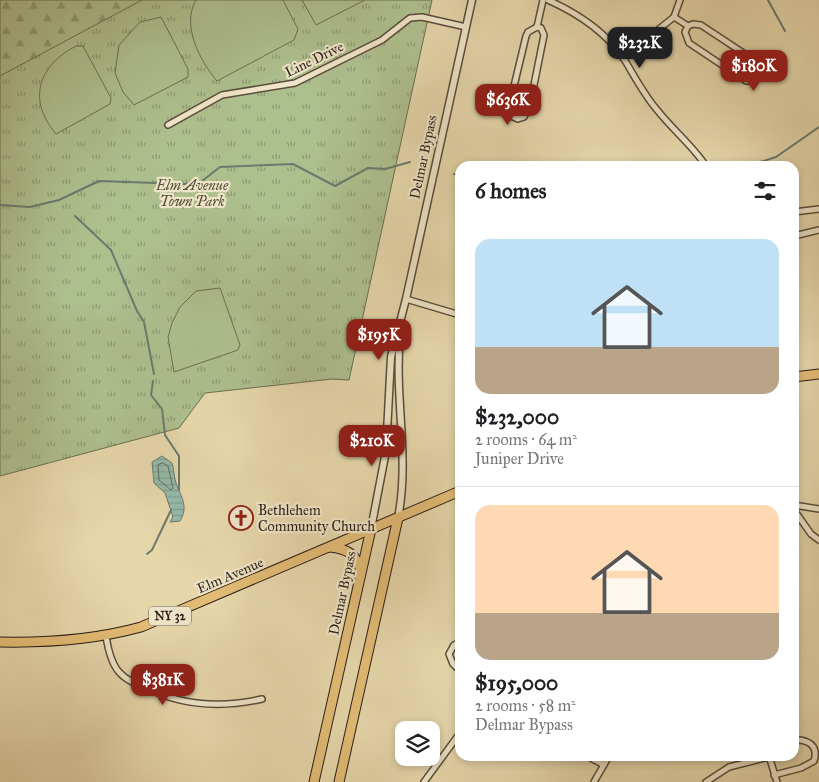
<!DOCTYPE html>
<meta charset="utf-8">
<style>
body{margin:0;font-family:"IM FELL Great Primer",serif;background:#f2f2f2;color:#202124;height:100vh;display:flex;flex-direction:column;font-size:19px;white-space:nowrap}
*{box-sizing:border-box;margin:0}
p{font-size:16px;color:#757577}
.icon{flex:none;width:28px;height:28px;fill:none;stroke:currentColor;stroke-width:2;stroke-linecap:round;stroke-linejoin:round}
.map{position:relative;flex:1;overflow:hidden}
.sheet{position:absolute;left:455px;top:161px;width:344px;height:600px;display:flex;flex-direction:column;background:#fff;border-radius:15px;box-shadow:0 2px 8px #0003}
.sheet>*{flex:none}
.fabs{position:absolute;left:395px;top:721px;display:grid;gap:10px}
.fabs a{display:grid;place-items:center;width:45px;height:45px;border-radius:10px;background:#fff;box-shadow:0 2px 8px #0003;font-size:25px}
.price{position:absolute;translate:-50% -42px;padding:0 11px;border-radius:10px;background:#8f2418;color:#fff;font-size:16px;line-height:32px;filter:drop-shadow(0 1px 2px #0008)}
.price::after{content:'';position:absolute;left:50%;top:30px;width:15px;height:11px;margin-left:-8px;background:inherit;clip-path:polygon(0 0,100% 0,50% 100%)}
.price.selected{background:#222;color:#fff}
ul{padding:0;list-style:none}
li{display:grid;align-content:center;gap:10px;height:265px;padding:0 20px}
li+li{border-top:1px solid #e0e0e0}
li span{display:grid;place-items:center;height:155px;border-radius:15px;color:#555}
li>.icon{margin-inline-start:auto}
span .icon{width:90px;height:90px;fill:#fffc;stroke-width:1}
li b{font-size:21px}
h2{display:flex;justify-content:space-between;align-items:center;height:60px;padding:0 20px;font-size:21px}
.map>svg:first-child{display:block}
.grass{fill:url(#grass-tufts);stroke:#6b6e52}
.forest{fill:url(#forest-firs);stroke:#6b6e52}
.pitch{fill:#aebf8e;stroke:#6b6e52}
.water{fill:url(#water-rules);stroke:#6a7b6f}
.lines{fill:none;stroke-linecap:round;stroke-linejoin:round}
.shore{stroke:#5f6c60;stroke-width:1}
.stream{stroke:#6a7b6f;stroke-width:2}
.minor-casing{stroke:#584c3b;stroke-width:8}
.tertiary-casing{stroke:#584c3b;stroke-width:9}
.primary-casing{stroke:#281d16;stroke-width:11}
.minor{stroke:#efe5c8;stroke-width:5}
.tertiary{stroke:#efe5c8;stroke-width:6}
.primary{stroke:#e3bc76;stroke-width:9}
.labels{text-anchor:middle;stroke-width:4.5;stroke-linejoin:round;paint-order:stroke}
.shield{fill:#efe5c8;stroke:#64594b;stroke-width:1}
.shield-label{font-size:12px;font-weight:bold;fill:#281d16}
.street-label{font-size:14px;fill:#281d16;stroke:#efe5c8}
.park-label{font-size:14px;font-style:italic;fill:#504e3a;stroke:#efe5c8}
.poi-label{font-size:14px;fill:#281d16;stroke:#efe5c8;text-anchor:start}
</style>
<div class="map">
<svg width="819" height="782" viewBox="0 0 819 782">
<defs>
<pattern id="grass-tufts" width="24" height="20" patternUnits="userSpaceOnUse" patternTransform="scale(1.25)"><rect width="24" height="20" fill="#aebf8e"/><path d="M3 7l-1-3M5 7V3M7 7l1-3M15 17l-1-3M17 17v-4M19 17l1-3" fill="none" stroke="#8e9b73"/></pattern>
<pattern id="forest-firs" width="22" height="20" patternUnits="userSpaceOnUse" patternTransform="scale(1.25)"><rect width="22" height="20" fill="#aebf8e"/><path d="M5 1l3.5 6h-7zM16 11l3.5 6h-7z" fill="#8e9b73"/></pattern>
<pattern id="water-rules" width="6" height="5" patternUnits="userSpaceOnUse" patternTransform="scale(1.25)"><rect width="6" height="5" fill="#96baaa"/><path d="M0 2.5h6" fill="none" stroke="#819f92"/></pattern>
</defs>
<rect width="100%" height="100%" fill="#e6d7ab"/>
<filter id="stains"><feTurbulence type="fractalNoise" baseFrequency=".004" numOctaves="4"/><feColorMatrix values="0 0 0 0 .2 0 0 0 0 .09 0 0 0 0 .02 0 0 0 .5 -.17"/></filter>
<radialGradient id="worn" r=".72"><stop offset=".6" stop-color="#630" stop-opacity="0"/><stop offset="1" stop-color="#630" stop-opacity=".3"/></radialGradient>
<path class="grass" d="M0,0H432L349,380L332,379L205,393L179,428L0,476Z"/>
<path class="forest" d="M0,0H142L0,76Z"/>
<g class="pitch">
<path d="M196,0H283L298,29L294,40L217,81C200,61 181,25 196,0Z"/>
<path d="M302,0H365L316,25Z"/>
<path d="M161,17L188,69V77L134,105L123,92L115,73L119,45L140,22Z"/>
<path d="M76,46H83L111,98L110,104L56,134C27,100 38,66 76,46Z"/>
<path d="M220,288L240,345L238,350L174,372L168,337L172,323L180,307L196,291Z"/>
</g>
<path class="water" d="M162,456L172,463C174,469 174,477 176,483C181,497 189,506 180,521L170,522L173,517L165,493L154,483L152,462Z"/>
<g class="lines">
<path class="shore" d="M163,463L168,466L173,488L171,490L159,480L158,465Z"/>
<g class="stream">
<path d="M768,0L785,31"/>
<path d="M748,166L776,157L819,127"/>
<path d="M454,174L460,176"/>
<path d="M202,181L220,167L293,164L335,186L368,168L385,169L410,162"/>
<path d="M0,205L30,207L59,200L99,181L185,184L195,182"/>
<path d="M75,216L111,250L137,311L144,322L154,374"/>
<path d="M153,381L151,395L162,409L165,435L179,456V490"/>
<path d="M147,554L152,550L171,510"/>
</g>
<defs>
<g id="minor">
<path d="M548,0C577,13 606,32 624,59C635,77 644,95 658,111C673,130 693,146 706,166"/>
<path d="M674,17L688,26"/>
<path d="M693,24L701,25L754,60L761,68V74L755,81H746L689,43L685,32L688,26Z"/>
<path d="M537,27L541,28L544,35L530,105L524,117L518,119L511,116L509,107L526,36L528,32Z"/>
<path d="M537,27L543,0"/>
<path d="M623,58L674,17L680,0"/>
<path d="M168,125L222,95L295,83L382,40L410,18L422,17L466,27"/>
<path d="M794,212L819,209"/>
<path d="M794,236L819,230"/>
<path d="M406,299L460,315"/>
<path d="M794,505L819,509"/>
<path d="M794,510L811,534L819,540"/>
<path d="M106,636C108,649 111,663 119,672C126,680 136,684 146,688C183,706 222,708 262,699"/>
<path d="M460,642L454,645L449,654L453,664L460,671"/>
<path d="M587,756L604,765"/>
<path d="M769,756L777,782"/>
<path d="M774,775L801,768L814,761C819,745 807,739 794,740"/>
<path d="M424,782L460,733"/>
<path d="M594,782L609,756"/>
<path d="M706,782L729,767L769,757"/>
</g>
<g id="tertiary">
<path d="M398,518C410,458 394,397 400,336"/>
<path d="M371,529L386,451L391,357L406,299L472,0"/>
</g>
<g id="primary">
<path d="M794,377L819,374"/>
<path d="M330,547C347,549 355,553 361,570"/>
<path d="M0,642C49,643 94,640 141,627L460,491"/>
<path d="M314,782L371,529"/>
<path d="M339,782L398,518"/>
</g>
</defs>
<use href="#minor" class="minor-casing"/>
<use href="#tertiary" class="tertiary-casing"/>
<use href="#primary" class="primary-casing"/>
<use href="#minor" class="minor"/>
<use href="#tertiary" class="tertiary"/>
<use href="#primary" class="primary"/>
</g>
<defs>
<symbol id="church-ring" viewBox="-11 -11 22 22"><circle r="9.5" fill="#efe5c8" stroke="#8f2418" stroke-width="1.5"/><path d="M-1.2-6h2.4v3.5h3.3v2.4h-3.3V6h-2.4V-.1h-3.3v-2.4h3.3Z" fill="#8f2418"/></symbol>
</defs>
<g fill-rule="evenodd">
<use href="#church-ring" x="227" y="504" width="28" height="28"/>
</g>
<g class="labels">
<rect class="shield" x="149" y="606.5" width="42" height="19" rx="4"/>
<g class="shield-label">
<text x="170" y="620">NY 32</text>
</g>
<g class="street-label">
<text transform="translate(314 59) rotate(-26)" y="5">Line Drive</text>
<text transform="translate(423 157) rotate(-78)" y="5">Delmar Bypass</text>
<text transform="translate(230 575) rotate(-23)" y="5">Elm Avenue</text>
<text transform="translate(342 593) rotate(-78)" y="5">Delmar Bypass</text>
</g>
<g class="park-label">
<text x="192" y="190">Elm Avenue<tspan x="192" dy="16">Town Park</tspan></text>
</g>
<g class="poi-label">
<text x="258" y="515">Bethlehem<tspan x="258" dy="16">Community Church</tspan></text>
</g>
</g>
<rect width="100%" height="100%" filter="url(#stains)"/>
<rect width="100%" height="100%" fill="url(#worn)"/>
</svg>
<div class="fabs">
<a><svg class="icon" aria-label="layers" viewBox="0 0 24 24"><path d="M12 4l9 5-9 5-9-5zM3 14l9 5 9-5"/></svg></a>
</div>
<b class="price selected" style="left:640px;top:69px">$232K</b>
<b class="price" style="left:754px;top:92px">$180K</b>
<b class="price" style="left:508px;top:126px">$636K</b>
<b class="price" style="left:379px;top:361px">$195K</b>
<b class="price" style="left:372px;top:467px">$210K</b>
<b class="price" style="left:163px;top:706px">$381K</b>
<section class="sheet">
<h2>6 homes<svg class="icon" aria-label="filters" viewBox="0 0 24 24"><path d="M4 7h16M4 17h16"/><circle cx="9" cy="7" r="2"/><circle cx="15" cy="17" r="2"/></svg></h2>
<ul>
<li><span style="background:linear-gradient(#bfe0f5 70%,#b9a48a 0)"><svg class="icon" aria-label="home" viewBox="0 0 24 24"><path d="M3 11l9-7 9 7M6 9v11h12V9"/></svg></span><div><b>$232,000</b><p>2 rooms · 64 m²</p><p>Juniper Drive</p></div></li>
<li><span style="background:linear-gradient(#ffd9b3 70%,#b9a48a 0)"><svg class="icon" aria-label="home" viewBox="0 0 24 24"><path d="M3 11l9-7 9 7M6 9v11h12V9"/></svg></span><div><b>$195,000</b><p>2 rooms · 58 m²</p><p>Delmar Bypass</p></div></li>
</ul>
</section>
</div>
